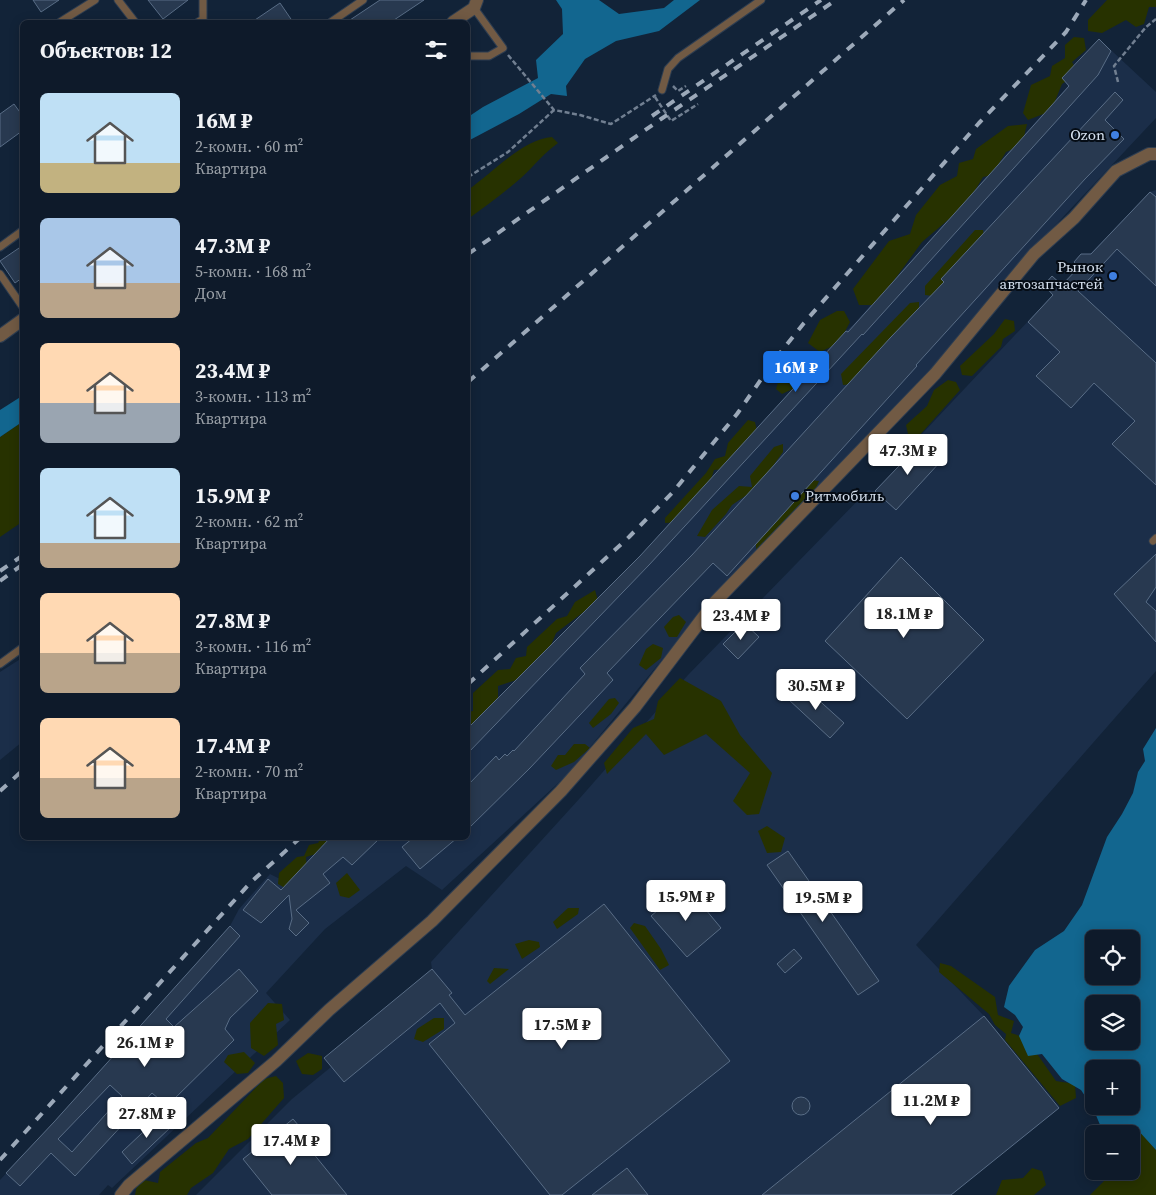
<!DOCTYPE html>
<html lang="ru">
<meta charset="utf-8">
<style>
body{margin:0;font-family:"Source Serif 4",serif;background:#172332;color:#f1f3f6;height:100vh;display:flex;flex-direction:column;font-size:19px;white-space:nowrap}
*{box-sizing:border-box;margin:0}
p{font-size:16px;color:#9ba1a8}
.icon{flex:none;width:28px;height:28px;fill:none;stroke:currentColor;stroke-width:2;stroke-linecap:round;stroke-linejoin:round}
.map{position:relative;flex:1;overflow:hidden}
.panel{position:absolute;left:20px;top:20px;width:450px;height:820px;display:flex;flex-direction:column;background:#0e1a2a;border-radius:8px;box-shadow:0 2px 12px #0003,0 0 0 1px #2e3847}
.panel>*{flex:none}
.controls{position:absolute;left:1085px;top:930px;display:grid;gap:10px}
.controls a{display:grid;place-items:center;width:55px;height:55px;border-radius:8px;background:#0e1a2a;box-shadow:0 2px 12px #0003,0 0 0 1px #2e3847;font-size:25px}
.price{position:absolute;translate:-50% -42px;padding:0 11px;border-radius:5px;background:#fff;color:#222;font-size:16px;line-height:32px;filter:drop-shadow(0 1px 2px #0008)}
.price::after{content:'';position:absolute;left:50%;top:30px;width:15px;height:11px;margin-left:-8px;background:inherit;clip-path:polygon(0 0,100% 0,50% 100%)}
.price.on{background:#1a73e8;color:#fff}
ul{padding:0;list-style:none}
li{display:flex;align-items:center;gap:15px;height:125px;padding:0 20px}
li span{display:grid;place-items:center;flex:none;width:140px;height:100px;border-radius:8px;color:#555}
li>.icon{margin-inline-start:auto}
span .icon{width:60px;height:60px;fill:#fffc;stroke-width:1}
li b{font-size:21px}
h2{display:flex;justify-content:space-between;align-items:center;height:60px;padding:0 20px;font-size:21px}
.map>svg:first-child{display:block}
.built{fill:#1b2e49}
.green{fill:#273200}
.water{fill:#12668f;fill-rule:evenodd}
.building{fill:#283950;stroke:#596d86;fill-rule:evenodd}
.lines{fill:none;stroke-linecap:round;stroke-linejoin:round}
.service-casing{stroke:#2d3d51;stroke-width:9}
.minor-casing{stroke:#2d3d51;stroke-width:14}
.tertiary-casing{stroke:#2d3d51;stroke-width:14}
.path{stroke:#717f91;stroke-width:2.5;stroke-dasharray:5 2.5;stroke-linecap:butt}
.service{stroke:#715a44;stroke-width:7}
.minor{stroke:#715a44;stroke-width:12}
.tertiary{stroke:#715a44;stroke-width:12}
.rail{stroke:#9ca9b9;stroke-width:4;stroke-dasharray:9 9;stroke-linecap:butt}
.shop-dot{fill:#3f7fe0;stroke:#050c15;stroke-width:2}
.labels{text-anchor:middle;stroke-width:4;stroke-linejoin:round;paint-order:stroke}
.poi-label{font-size:15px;fill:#d5e0ee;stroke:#050c15;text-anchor:end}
</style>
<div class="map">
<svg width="1156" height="1195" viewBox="0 0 1156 1195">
<rect width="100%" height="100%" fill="#122338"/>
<g class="built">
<path d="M1099,39L1156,92V118L1033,249L948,353L722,587L567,775L442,890L406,866L325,929L266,993L290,1020L112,1188L108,1185L99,1195H0V1180L54,1122L230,926L239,909L270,874L288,883L330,838H468V728L640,556L846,331L853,325L1068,86L1062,78Z"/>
<path d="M1156,190V671L916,945L984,1016L1059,1108L951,1195H196L292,1099L331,1067L324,1058L432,969L431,962L580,798L688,675L868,490L875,491L921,443V435L1079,267L1074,262L1081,254H1090L1150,192Z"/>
<path d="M22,658V742L0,760V672Z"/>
</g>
<g class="green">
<path d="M1107,0H1156V7H1149L1144,24L1136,27L1126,20L1102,33L1088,31V20Z"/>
<path d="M1074,37L1084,38L1086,50L1072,62L1078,73L1062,84L1051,111L1028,120L1023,113L1031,85L1050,76L1052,66L1065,58V45Z"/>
<path d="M1027,124L1022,145L1006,152L992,175L983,177L967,204L922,242L876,305H859L853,289L889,241L910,234L916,215L940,185L957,176L959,163L973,159L976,149L1008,126Z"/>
<path d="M552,137L558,143C544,153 534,166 521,178C504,193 486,206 468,219V190C492,173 523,139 552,137Z"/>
<path d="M975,230H983L984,237L934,296L925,295V286Z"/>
<path d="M919,302V310L852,384L843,385L841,374L910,303Z"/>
<path d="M837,311H844L850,322L839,343L820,352L808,343L820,320Z"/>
<path d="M1005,319L1014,321L1015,331L1003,339L1001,347L972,376L962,375L960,366L994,334Z"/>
<path d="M803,358L810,364L801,385L782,394L776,389L782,369Z"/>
<path d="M948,380L956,382L960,390L918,437L908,434L906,425L927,406L934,390Z"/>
<path d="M748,420L755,422L758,436L724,469L714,470L707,491L677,522L665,523V518L706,473L715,459L725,456L728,443Z"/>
<path d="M22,422V522L0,537V437Z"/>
<path d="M783,444V452L757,488L732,505L726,514L705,537L697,536L712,510L739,486L752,487L750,476L774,447Z"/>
<path d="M809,480L819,481L816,488L763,548L756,549V535Z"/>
<path d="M595,590L598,601L556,633L549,650L522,678L498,686V704L486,719L468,726V712L473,711V693L498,670L510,669L516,658L526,656L527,647L557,619L567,616L575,602Z"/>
<path d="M679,615L686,622L677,637H669L664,627L673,617Z"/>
<path d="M653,644L663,648L661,658L646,670L639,665L646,649Z"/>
<path d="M680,678L721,701L740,735L772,773L759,814L747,815L733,801L750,773L706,734L664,755L646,734L607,774L604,763L633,728L654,719L658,701Z"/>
<path d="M615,698L619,703L611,714L593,728L589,723L609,699Z"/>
<path d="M574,744H585L590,748L574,762L556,770L551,766L558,755H565Z"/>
<path d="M767,826L785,838L781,852L767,853L758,831Z"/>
<path d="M321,838H343L344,840L337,847L322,845L319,853L306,857L307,872L285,888L278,884L279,873L297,857L304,856L309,845L318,843Z"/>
<path d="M347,873L360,890L349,898L340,896L336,883Z"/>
<path d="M568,908H579L578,914L557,929L553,922Z"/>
<path d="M634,923L645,926L661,949L669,965L660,970L630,928Z"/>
<path d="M529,940L539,942L540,947L522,959L515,944Z"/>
<path d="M940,963L951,966L995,997L998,1015L1014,1021L1011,1033L1026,1038L1056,1081L1075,1084L1076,1098L1060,1106L1005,1040L1006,1034L995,1025L989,1014L939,972Z"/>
<path d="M494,968L509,969L490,984L487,981Z"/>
<path d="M268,1003L282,1004L284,1020L276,1024L278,1045L264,1056L251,1048L250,1023Z"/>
<path d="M434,1018H444V1029L423,1042L414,1039L417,1029Z"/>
<path d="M244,1052L255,1063L248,1073L237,1074L224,1062L228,1055Z"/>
<path d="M308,1053L322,1056V1069L313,1075L302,1074L296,1061Z"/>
<path d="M276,1076L283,1083L284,1098L248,1139L229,1149L213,1173L191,1188L187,1195H135L137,1185L144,1180L158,1183L160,1172L196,1143L208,1138L264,1079Z"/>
<path d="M1136,1127L1156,1150V1195H1090L1105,1180L1104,1171H1131V1134H1103V1132Z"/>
<path d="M1032,1168L1042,1171L1046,1185L1034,1195H996L1002,1180L1023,1178Z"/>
</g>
<g class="water">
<path d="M556,0H599L619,14L664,8L674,0H700L659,31L616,41L585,59L566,86L567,96L551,94L519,114L468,141V117L483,107L538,78L536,60L563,34L562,9Z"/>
<path d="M22,396V422L0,437V410Z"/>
<path d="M1156,728V1150L1136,1128L1103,1132L1093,1108L1081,1090L1062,1079L1042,1054L1028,1056L1019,1036L1023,1027L1015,1015L1004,1007L1009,986L1035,950L1064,931L1082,905L1107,837L1122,814L1133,793L1138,772L1145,761L1143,749ZM1094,939H1131V976H1094ZM1094,1004H1131V1041H1094ZM1094,1069H1131V1106H1094Z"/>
</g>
<g class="building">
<path d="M33,0H59L41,12Z"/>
<path d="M148,0H188L163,19Z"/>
<path d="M380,0H424L391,22H347Z"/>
<path d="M280,3L293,22H252Z"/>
<path d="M1099,39L1111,51L1098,75L863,335L862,334L649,565L468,753V728L640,556L846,331L848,332L1069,86L1062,78Z"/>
<path d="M1115,92L1123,100L1105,120L1124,139L1085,179L916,365L917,366L727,576L713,563L607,673L613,680L530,768L468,829V785L496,756L499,760L505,754L507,756L513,750L514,751L585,674L580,668L692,555L891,337L944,282L941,279Z"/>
<path d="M14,104L22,115V131L0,147V114Z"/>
<path d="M1150,192L1156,197V286L1117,249L1078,291L1156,363V485L1112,444L1135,421L1094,383L1071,408L1036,376L1060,352L1028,322L1053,295L1044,285L1052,276L1062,285L1079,267L1074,262L1081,254H1091Z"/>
<path d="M22,246V278L15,283L0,261Z"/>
<path d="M921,443L941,461L896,510L875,491Z"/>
<path d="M1156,554V587L1146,602L1156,611V642L1114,594Z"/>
<path d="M901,557L984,640L907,719L825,641Z"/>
<path d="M744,623L759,637L738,659L723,644Z"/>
<path d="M802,685L844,723L830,738L788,699Z"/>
<path d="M330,838H380L352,865L343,857L323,874L330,883L296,910L309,923L296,936L289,929L292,919L289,895L261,923L243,910L268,879L281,890Z"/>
<path d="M413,838H457L420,869L402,847Z"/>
<path d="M788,851L879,981L858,995L767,865Z"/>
<path d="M686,886L721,928L687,957L651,916Z"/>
<path d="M604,904L730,1061L562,1195H550L429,1044L455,1023L440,1003L344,1082L324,1058L432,969L452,993L449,995L465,1015Z"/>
<path d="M230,926L240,936L166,1019L174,1027L239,969L258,991L230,1018L225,1029L234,1040L167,1106L152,1093L75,1176L51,1153L20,1186L6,1173L54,1122ZM110,1085L122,1096L72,1152L58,1139Z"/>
<path d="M794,949L802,958L785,973L777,964Z"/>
<path d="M984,1016L1059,1108L951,1195H762Z"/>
<circle cx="801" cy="1106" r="9"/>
<path d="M161,1115L172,1126L132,1164L122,1152Z"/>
<path d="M293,1119L305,1133L300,1137L347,1195H272L243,1159Z"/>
<path d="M627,1168L648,1195H592Z"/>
</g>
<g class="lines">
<defs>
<g id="service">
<path d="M118,0L135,22"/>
<path d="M60,22L95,0"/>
<path d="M198,22L203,19V0"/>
<path d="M331,22L363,0"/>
<path d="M468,56H489L503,48L474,8"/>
<path d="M662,90L668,69L678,58L761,0"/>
<path d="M0,247L22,231"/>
<path d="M0,274L22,306"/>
<path d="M1153,541L1156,538"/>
<path d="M0,664L22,648"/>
</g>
<path id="minor" d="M121,1195L129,1185L276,1061L329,1010L432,921L561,791L635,707L714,603L935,374L1034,254L1074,218L1116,171L1149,154H1156"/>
<g id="tertiary">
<path d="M453,22L474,8L477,0"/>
<path d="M0,336L22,320"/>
</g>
</defs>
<use href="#service" class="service-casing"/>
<use href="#minor" class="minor-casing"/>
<use href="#tertiary" class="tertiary-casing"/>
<g class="path">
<path d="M508,55L554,110L580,115L611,124L656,95"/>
<path d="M1118,82L1114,66L1146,27L1156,19"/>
<path d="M673,86L678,91L686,86"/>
<path d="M655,97L671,121L698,104"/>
<path d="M468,177L508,152L554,110"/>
</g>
<use href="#service" class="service"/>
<use href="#minor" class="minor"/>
<use href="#tertiary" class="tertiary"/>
<g class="rail">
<path d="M652,116L821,0"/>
<path d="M468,254L661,119L836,0"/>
<path d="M468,382L904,0"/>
<path d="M0,571L22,556"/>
<path d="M0,581L22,565"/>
<path d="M468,684L629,537L673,492L737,414L776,358L804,323L979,123L1066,32L1086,0"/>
<path d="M0,791L22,771"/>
<path d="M0,1160L251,882L300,838"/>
</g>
</g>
<g class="shop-dot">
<circle cx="1115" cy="135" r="5"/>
<circle cx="1113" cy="276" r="5"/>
<circle cx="795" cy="496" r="5"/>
</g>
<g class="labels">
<g class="poi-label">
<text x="1105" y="140">Ozon</text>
<text x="1103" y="272">Рынок<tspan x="1103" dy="17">автозапчастей</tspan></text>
<text x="805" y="501" text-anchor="start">Ритмобиль</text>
</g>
</g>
</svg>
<div class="controls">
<a><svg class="icon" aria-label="locate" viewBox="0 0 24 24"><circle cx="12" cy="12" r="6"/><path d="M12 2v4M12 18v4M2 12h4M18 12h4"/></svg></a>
<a><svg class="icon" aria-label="layers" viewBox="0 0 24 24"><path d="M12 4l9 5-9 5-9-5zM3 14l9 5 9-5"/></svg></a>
<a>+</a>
<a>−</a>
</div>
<b class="price on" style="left:796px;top:393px">16M ₽</b>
<b class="price" style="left:908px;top:476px">47.3M ₽</b>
<b class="price" style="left:904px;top:639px">18.1M ₽</b>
<b class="price" style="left:741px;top:641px">23.4M ₽</b>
<b class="price" style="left:816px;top:711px">30.5M ₽</b>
<b class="price" style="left:686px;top:922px">15.9M ₽</b>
<b class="price" style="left:823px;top:923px">19.5M ₽</b>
<b class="price" style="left:562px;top:1050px">17.5M ₽</b>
<b class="price" style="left:145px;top:1068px">26.1M ₽</b>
<b class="price" style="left:931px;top:1126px">11.2M ₽</b>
<b class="price" style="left:147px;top:1139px">27.8M ₽</b>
<b class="price" style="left:291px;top:1166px">17.4M ₽</b>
<section class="panel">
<h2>Объектов: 12<svg class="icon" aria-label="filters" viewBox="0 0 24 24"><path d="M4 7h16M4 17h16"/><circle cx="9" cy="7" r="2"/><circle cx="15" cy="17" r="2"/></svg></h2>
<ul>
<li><span style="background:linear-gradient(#bfe0f5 70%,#c2b280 0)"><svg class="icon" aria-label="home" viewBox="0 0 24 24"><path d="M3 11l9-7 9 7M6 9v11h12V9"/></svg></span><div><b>16M ₽</b><p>2-комн. · 60 m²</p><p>Квартира</p></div></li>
<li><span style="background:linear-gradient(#a9c7e8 65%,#b9a48a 0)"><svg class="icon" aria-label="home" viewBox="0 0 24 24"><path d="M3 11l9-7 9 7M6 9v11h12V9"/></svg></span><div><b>47.3M ₽</b><p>5-комн. · 168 m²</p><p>Дом</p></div></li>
<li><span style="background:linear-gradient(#ffd9b3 60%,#9aa5b1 0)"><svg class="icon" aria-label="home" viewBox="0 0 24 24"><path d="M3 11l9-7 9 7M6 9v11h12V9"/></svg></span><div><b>23.4M ₽</b><p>3-комн. · 113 m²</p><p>Квартира</p></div></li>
<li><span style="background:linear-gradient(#bfe0f5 75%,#b9a48a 0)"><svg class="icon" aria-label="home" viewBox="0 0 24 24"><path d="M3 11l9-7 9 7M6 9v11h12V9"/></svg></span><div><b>15.9M ₽</b><p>2-комн. · 62 m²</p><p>Квартира</p></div></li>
<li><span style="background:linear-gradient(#ffd9b3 60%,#b9a48a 0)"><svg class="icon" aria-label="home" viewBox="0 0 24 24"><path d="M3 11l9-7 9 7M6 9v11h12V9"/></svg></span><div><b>27.8M ₽</b><p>3-комн. · 116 m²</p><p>Квартира</p></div></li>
<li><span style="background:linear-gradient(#ffd9b3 60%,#b9a48a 0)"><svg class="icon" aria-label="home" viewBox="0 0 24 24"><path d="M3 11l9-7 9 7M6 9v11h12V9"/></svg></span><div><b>17.4M ₽</b><p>2-комн. · 70 m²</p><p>Квартира</p></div></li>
</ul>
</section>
</div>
